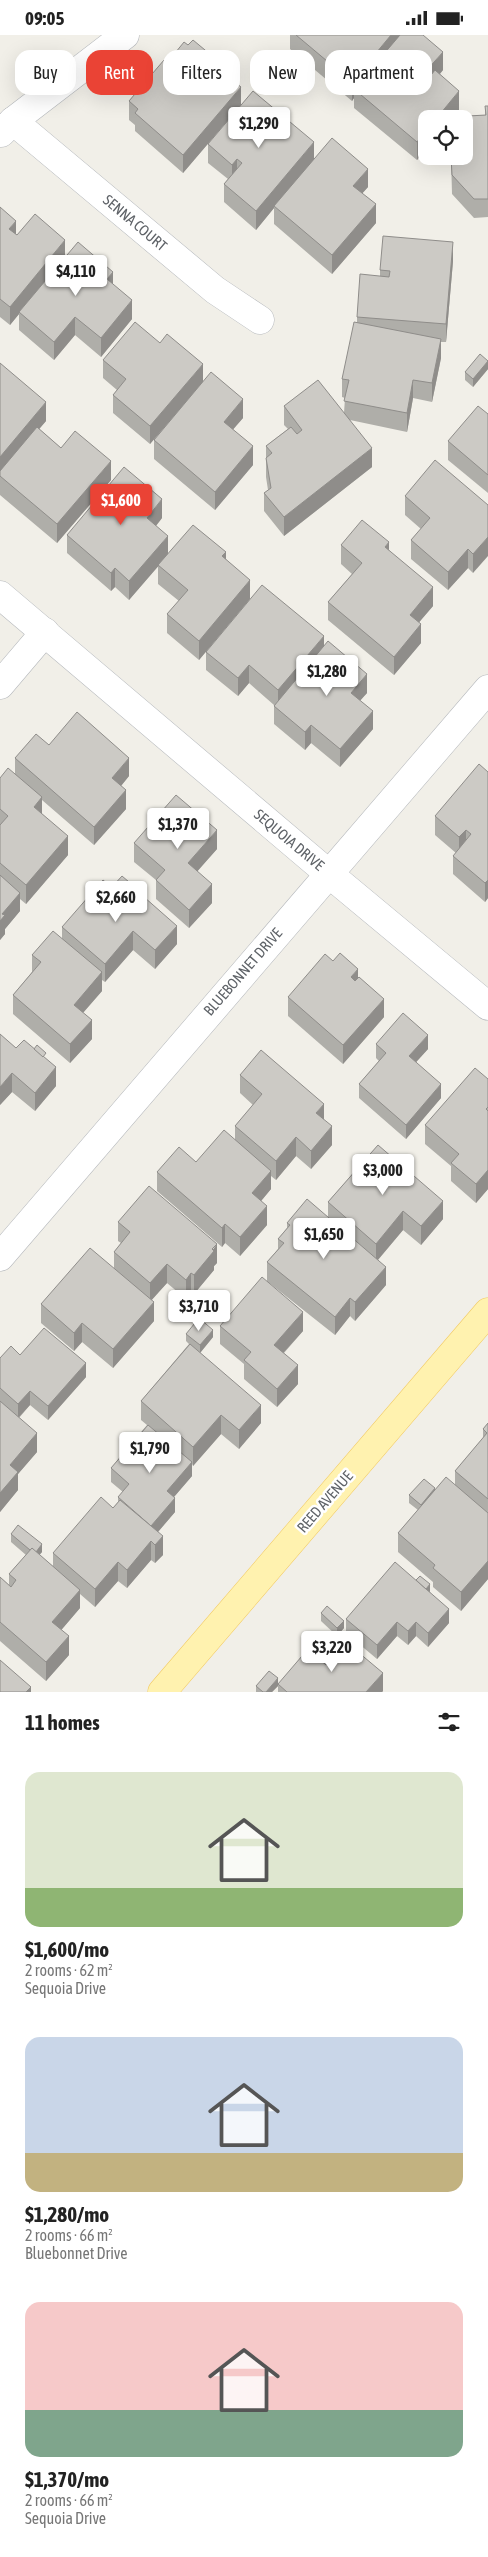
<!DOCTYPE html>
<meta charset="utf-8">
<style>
body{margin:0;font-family:"Asap Condensed",sans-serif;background:#f6f6f6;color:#222;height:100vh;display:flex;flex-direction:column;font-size:19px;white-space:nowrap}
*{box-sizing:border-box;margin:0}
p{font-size:16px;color:#767676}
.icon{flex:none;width:28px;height:28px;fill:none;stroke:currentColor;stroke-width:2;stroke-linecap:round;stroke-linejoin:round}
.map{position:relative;height:1657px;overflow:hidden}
.side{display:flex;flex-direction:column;background:#fff;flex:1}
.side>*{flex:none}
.hud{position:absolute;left:15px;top:15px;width:459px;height:45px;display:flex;gap:10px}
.buttons{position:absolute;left:418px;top:75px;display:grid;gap:10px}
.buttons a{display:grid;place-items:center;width:55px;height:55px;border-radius:10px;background:#fff;box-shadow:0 5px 20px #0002;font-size:25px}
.price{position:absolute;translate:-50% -42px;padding:0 11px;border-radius:5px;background:#fff;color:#222;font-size:16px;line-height:32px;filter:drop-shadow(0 1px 2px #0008)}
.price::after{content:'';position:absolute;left:50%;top:30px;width:15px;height:11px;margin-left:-8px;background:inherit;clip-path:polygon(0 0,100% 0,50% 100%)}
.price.on{background:#ea4335;color:#fff}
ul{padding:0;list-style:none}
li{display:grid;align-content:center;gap:10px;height:265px;padding:0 25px}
li span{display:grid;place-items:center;height:155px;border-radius:15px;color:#555}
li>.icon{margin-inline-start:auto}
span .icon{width:90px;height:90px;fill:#fffc;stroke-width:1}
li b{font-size:21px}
h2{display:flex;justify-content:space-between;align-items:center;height:60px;padding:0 25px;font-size:21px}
.chip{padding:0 18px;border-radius:15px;background:#fff;box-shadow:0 5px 20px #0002;font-size:18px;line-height:45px}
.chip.on{background:#ea4335;color:#fff}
.status{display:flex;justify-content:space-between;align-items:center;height:35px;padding:0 25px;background:#fff;direction:ltr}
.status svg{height:14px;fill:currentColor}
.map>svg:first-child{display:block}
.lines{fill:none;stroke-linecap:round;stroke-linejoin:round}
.minor-casing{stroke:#b5b8bc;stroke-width:29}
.major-casing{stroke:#f2c960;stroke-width:29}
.minor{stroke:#fff;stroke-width:28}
.major{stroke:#fff2af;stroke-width:28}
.wall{fill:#afaea9}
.shaded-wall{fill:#8f8d8a}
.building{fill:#cccac5;stroke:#8f8d8a}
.labels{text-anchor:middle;stroke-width:5;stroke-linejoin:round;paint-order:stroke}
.street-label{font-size:15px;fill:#5f6368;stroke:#fff}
</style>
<div class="status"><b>09:05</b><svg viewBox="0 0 49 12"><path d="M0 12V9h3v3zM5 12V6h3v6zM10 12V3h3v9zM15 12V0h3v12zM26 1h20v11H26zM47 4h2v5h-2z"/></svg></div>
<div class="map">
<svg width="488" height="1657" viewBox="0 0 488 1657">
<rect width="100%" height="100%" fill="#f1efe8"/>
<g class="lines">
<defs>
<g id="minor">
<path d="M13,86L215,255L260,285"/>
<path d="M1,98L13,86L125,0"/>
<path d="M0,560L328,838L488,971"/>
<path d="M0,650L45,597"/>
<path d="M0,1222L488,654"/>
</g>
<path id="major" d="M162,1657L488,1277"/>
</defs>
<use href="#minor" class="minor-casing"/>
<use href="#major" class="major-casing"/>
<use href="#minor" class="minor"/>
<use href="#major" class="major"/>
</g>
<g class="wall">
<path d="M290,0H423L443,35L440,39L459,75L453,82L485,80V71H488V182L474,183L452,159L451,121H464V84H426V114L417,125L354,73V63L352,66L290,14Z"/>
<path d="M167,28L211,29L241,70L183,138L135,96V90L129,85V66Z"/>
<path d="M208,109L314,125L368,152L362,158L376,188L332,239L274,189V173L256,195L224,167V149L228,144L208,128Z"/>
<path d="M0,172L16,200L65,222L113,249L132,284L101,322L75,300L54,325L19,295V279L10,290L0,282Z"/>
<path d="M453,226L446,307H441V323L432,367L413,363L407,397L350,385L372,432L284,501L264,476V458L268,455L266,442V411L288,394L284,390V371L344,378L345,363L342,362V344L357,288V282L380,241V235Z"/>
<path d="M103,325L203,347L243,383L233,394L253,430L215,475L154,424V405L167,389L150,409L113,378V360L117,355L103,343Z"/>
<path d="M488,325V334L473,352L465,345V337Z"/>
<path d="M0,328L46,386L39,394L61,413L111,445L57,508L0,460Z"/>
<path d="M488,379V458L448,425V406Z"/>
<path d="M405,461L488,470L473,538L468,533L448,555L411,524V505L421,494L405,480Z"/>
<path d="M162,483L156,491L168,520L226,524L250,564L199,625L167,598V579L179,566L158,549V531L129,565L115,552L111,556L67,518V500Z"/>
<path d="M341,510L389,515L433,571L419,587L421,608L394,640L328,585V567L352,539L341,529Z"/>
<path d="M324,612L367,658L360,665L373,694L340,732L311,708L305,715L274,689V670L249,648L238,661L206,635V617Z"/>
<path d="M49,710L129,741L121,751L126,774L94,810L42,765V779L68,820L26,869L20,864V876L5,894V899L0,905V743L15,739V723Z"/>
<path d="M488,737V863L485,867L453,839V821L456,818L435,800V781Z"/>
<path d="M134,808L217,814L197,836L212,868L189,893L156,864V845L134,827Z"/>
<path d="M112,852L129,855L123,862L177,909L155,934L133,915L105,947L102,945V956L83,978L92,1004L70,1028L13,979V960L32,937V920L62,903V892Z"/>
<path d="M333,926L358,942L384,982L343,1029L288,981V962Z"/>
<path d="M376,1009L428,1014L416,1027L441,1063L406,1104L359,1063V1049L379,1026L376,1023Z"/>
<path d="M16,1013L46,1024L56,1051L35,1076L12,1057L0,1070Z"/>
<path d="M240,1040L324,1085L332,1110L311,1134L296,1121L276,1145L271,1141V1154L261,1166L267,1190L240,1221L225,1208L222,1212L157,1156V1137L196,1127L235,1105V1091L253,1070L240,1058Z"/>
<path d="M488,1044V1154L476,1168L451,1146V1131L425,1109V1090Z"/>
<path d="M378,1110L443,1184L421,1210L403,1195L378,1225L386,1250L355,1286L350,1281L335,1300L268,1247L303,1296L284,1318L298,1349L277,1372L244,1344V1329L220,1309V1291L267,1246V1227L278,1214V1204L287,1193V1188L328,1182V1167Z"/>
<path d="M118,1187L217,1228L214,1231V1235L194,1259L191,1257L186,1264L167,1248L151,1265L154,1286L113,1333L82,1307L74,1316L41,1288V1269L114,1233V1217L121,1208L118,1206Z"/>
<path d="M186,1299L213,1302L200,1318L261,1388L239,1414L221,1399L193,1431L192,1429V1441L174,1462L175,1477L158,1497L163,1520L155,1528L151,1525L127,1553L118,1546L95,1572L80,1559V1573L61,1595L69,1620L46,1646L0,1606V1542L9,1550V1539L26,1520L11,1507V1499L42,1517L39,1520L53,1531V1518L113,1473L118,1467V1462L123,1457L111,1447V1433L147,1390L141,1385V1366L189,1309L186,1306Z"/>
<path d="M20,1320L86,1342L48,1385L30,1370L19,1383L37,1417L18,1439V1455L0,1477V1323Z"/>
<path d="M488,1388V1544L461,1576L433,1552V1547L398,1517V1498L418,1475L409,1468V1460L435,1455L455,1450V1436L483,1403V1394Z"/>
<path d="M430,1557L449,1588L428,1612L416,1601L408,1610L397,1601L377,1624L346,1598V1584Z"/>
<path d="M321,1578L344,1593L337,1601L321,1586Z"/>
<path d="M326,1630L383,1656L382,1657H278V1649Z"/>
<path d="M256,1651H278L272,1657H256Z"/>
</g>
<g class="shaded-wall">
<path d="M391,0H407L354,54V63L352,66V47Z"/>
<path d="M443,17V35L426,55V36Z"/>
<path d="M211,20V38L206,25Z"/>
<path d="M241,52V70L183,138V120Z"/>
<path d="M459,56V75L452,84H436Z"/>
<path d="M426,95V114L417,125V107Z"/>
<path d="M314,107V126L274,171V173L256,195V176Z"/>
<path d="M237,124V143L232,148V130Z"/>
<path d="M368,134V152L353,169V151Z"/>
<path d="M376,169V188L332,239V220Z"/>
<path d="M16,186V204L9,194Z"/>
<path d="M65,205V223L19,277V279L10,290V272Z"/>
<path d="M453,207V226L446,307V289Z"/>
<path d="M113,237V255L107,244Z"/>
<path d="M132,265V284L101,322V303Z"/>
<path d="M75,282V300L54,325V307Z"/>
<path d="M441,304V323L432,367V348Z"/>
<path d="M488,326V334L473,352V344Z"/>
<path d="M203,329V347L150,409V391Z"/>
<path d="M413,345V363L407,397V378Z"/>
<path d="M243,364V383L224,405V387Z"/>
<path d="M46,367V386L0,440V422Z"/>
<path d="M253,411V430L215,475V457Z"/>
<path d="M372,413V432L284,501V482Z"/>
<path d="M111,426V445L57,508V489Z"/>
<path d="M162,464V483L147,502V483Z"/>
<path d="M168,501V520L129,565V546Z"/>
<path d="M488,502V521L473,538V519Z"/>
<path d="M389,507V526L385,512Z"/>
<path d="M468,514V533L448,555V537Z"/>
<path d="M226,517V535L222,521Z"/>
<path d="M115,533V552L111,556V538Z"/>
<path d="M250,545V564L199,625V606Z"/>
<path d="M433,552V571L410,598V580Z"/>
<path d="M421,589V608L394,640V622Z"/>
<path d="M324,601V620L278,673V655Z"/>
<path d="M249,630V648L238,661V643Z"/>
<path d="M367,639V658L351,676V658Z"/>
<path d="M373,676V694L340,732V714Z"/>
<path d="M311,690V708L305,715V697Z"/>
<path d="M129,723V741L112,762V743Z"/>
<path d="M126,755V774L94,810V792Z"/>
<path d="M42,762V781L34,772Z"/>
<path d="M217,795V814L188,847V828Z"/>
<path d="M466,795V813L459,820V802Z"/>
<path d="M68,801V820L26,869V850Z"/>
<path d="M488,845V863L485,867V848Z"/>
<path d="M129,847V855L115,871V863Z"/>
<path d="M212,849V868L189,893V875Z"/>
<path d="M20,858V876L5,894V899L0,905V886L2,879Z"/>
<path d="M177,891V909L155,934V915Z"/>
<path d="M133,896V915L105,947V929Z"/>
<path d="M358,934V953L351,942Z"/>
<path d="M102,937V956L74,988V970Z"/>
<path d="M384,964V982L343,1029V1010Z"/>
<path d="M92,985V1004L70,1028V1009Z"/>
<path d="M428,1000V1014L409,1035V1021Z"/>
<path d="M56,1032V1051L35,1076V1058Z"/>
<path d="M12,1038V1057L0,1070V1052Z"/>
<path d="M441,1049V1063L406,1104V1090Z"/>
<path d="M324,1069V1088L316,1078Z"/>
<path d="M332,1091V1110L311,1134V1116Z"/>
<path d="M296,1102V1121L276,1145V1126Z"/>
<path d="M488,1135V1154L476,1168V1149Z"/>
<path d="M271,1136V1154L252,1177V1158Z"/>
<path d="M443,1166V1184L421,1210V1191Z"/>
<path d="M267,1171V1190L240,1221V1202Z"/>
<path d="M403,1176V1195L376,1227V1209Z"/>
<path d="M225,1189V1208L222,1212V1193Z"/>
<path d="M217,1209V1228L214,1231V1235L194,1259V1240Z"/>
<path d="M167,1229V1248L150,1267V1248Z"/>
<path d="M386,1232V1250L355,1286V1267Z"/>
<path d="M191,1238V1257L186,1264V1245Z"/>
<path d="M350,1263V1281L335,1300V1282Z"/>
<path d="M154,1267V1286L113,1333V1314Z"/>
<path d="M303,1277V1296L274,1328V1310Z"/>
<path d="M82,1288V1307L74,1316V1298Z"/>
<path d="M213,1295V1302L200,1318V1310Z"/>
<path d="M86,1328V1342L48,1385V1371Z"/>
<path d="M298,1330V1349L277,1372V1354Z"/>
<path d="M30,1356V1370L18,1383V1369Z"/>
<path d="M261,1370V1388L239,1414V1395Z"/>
<path d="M221,1380V1399L193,1431V1412Z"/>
<path d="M37,1398V1417L18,1439V1455L0,1477V1458L10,1430Z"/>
<path d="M192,1427V1441L167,1470V1456Z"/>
<path d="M435,1453V1461L421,1477V1470Z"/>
<path d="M175,1463V1477L151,1505V1491Z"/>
<path d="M163,1501V1520L155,1528V1510Z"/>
<path d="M151,1506V1525L127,1553V1535Z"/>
<path d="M42,1509V1517L34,1526V1519Z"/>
<path d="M488,1526V1544L461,1576V1557Z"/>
<path d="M118,1527V1546L95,1572V1554Z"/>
<path d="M430,1549V1557L424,1556Z"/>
<path d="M80,1555V1573L52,1606V1587Z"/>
<path d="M449,1574V1588L428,1612V1598Z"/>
<path d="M344,1586V1593L337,1601V1593Z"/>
<path d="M397,1587V1601L377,1624V1610Z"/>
<path d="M416,1587V1601L408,1610V1596Z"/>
<path d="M69,1601V1620L46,1646V1627Z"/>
<path d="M383,1638V1656L382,1657H366Z"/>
<path d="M278,1643V1651L272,1657H266Z"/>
<path d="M31,1652V1657H26Z"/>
</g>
<g class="building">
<path d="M296,0H391L352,47Z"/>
<path d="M400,0H423L443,17L426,36L431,40L435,35L459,56L436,84H426V95L417,107L354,54Z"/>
<path d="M193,5L211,20L206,25L241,52L183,120L135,78L138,74L129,66L164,25L167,28L184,7L188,10Z"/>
<path d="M253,56L314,107L256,176L224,149L242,128L237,124L232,130L208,109Z"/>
<path d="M485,71H488V164H474L452,140L451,121H464V84H450V82L486,80Z"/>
<path d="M332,103L368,134L353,151L376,169L332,220L274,171Z"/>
<path d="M0,172L16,186L9,194L17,200L35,179L65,205L10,272L0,264Z"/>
<path d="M383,201L453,207L446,289L357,282L360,239L389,242L390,236L380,235Z"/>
<path d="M78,207L113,237L107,244L132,265L101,303L75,282L54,307L19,277Z"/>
<path d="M135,287L160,308L167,299L203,329L150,391L113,360L126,344L103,325Z"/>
<path d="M354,287L441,304L432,348L413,345L407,378L344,366L349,345L342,344Z"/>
<path d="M480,319L488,326L473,344L465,337Z"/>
<path d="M0,328L46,367L0,422Z"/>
<path d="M211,337L243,364L224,387L253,411L215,457L154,405Z"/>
<path d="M318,345L372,413L284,482L264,458L271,453L266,423L272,418L266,411L291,392L297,399L302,395L284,371Z"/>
<path d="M478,371L488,379V440L448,406Z"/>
<path d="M37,392L61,413L75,396L111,426L57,489L0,441V436Z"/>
<path d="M435,425L488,470V502L473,519L468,514L448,537L411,505L430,483L405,461Z"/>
<path d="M124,432L162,464L147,483L168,501L129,546L115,533L111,538L67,500Z"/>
<path d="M362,485L389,507L385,512L433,552L410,580L421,589L394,622L328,567L362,528L341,510Z"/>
<path d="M193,490L226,517L222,521L250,545L199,606L167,579L188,555L158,530Z"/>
<path d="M262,550L324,601L278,655L249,630L238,643L206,617Z"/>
<path d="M328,606L367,639L351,658L373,676L340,714L311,690L305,697L274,671Z"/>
<path d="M77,677L129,723L112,743L126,755L94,792L15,723L36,699L49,710Z"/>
<path d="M479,729L488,737V845L485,848L453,821L471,799L466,795L459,802L435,781Z"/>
<path d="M8,733L42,762L34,772L68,801L26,850L0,828V790L8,781L0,774V743Z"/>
<path d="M176,760L217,795L188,828L212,849L189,875L156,845L165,835L134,808Z"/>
<path d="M0,840L20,858L2,879L5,880L0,886Z"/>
<path d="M122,841L129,847L119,858L112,852Z"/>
<path d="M103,845L135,872L144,862L177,891L155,915L133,896L105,929L62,892Z"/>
<path d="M53,896L102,937L74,970L92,985L70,1009L13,960L41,927L32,920Z"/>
<path d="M340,918L358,934L351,942L355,946L359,942L384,964L343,1010L288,962L325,919L333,926Z"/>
<path d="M403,978L428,1000L409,1021L441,1049L406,1090L359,1049L386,1018L376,1009Z"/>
<path d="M0,999L16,1013L24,1005L56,1032L35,1058L12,1038L0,1052Z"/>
<path d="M37,1010L46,1018L43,1022L34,1014Z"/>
<path d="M261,1015L324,1069L316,1078L332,1091L311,1116L296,1102L276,1126L235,1091L262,1059L240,1040Z"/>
<path d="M475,1033L488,1044V1072L486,1074L488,1076V1135L476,1149L451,1128L459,1119L425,1090Z"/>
<path d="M224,1095L271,1136L252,1158L267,1171L240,1202L225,1189L222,1193L157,1137L179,1112L196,1127Z"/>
<path d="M378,1110L443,1166L421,1191L403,1176L376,1209L328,1167Z"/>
<path d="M149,1151L217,1209L212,1214L214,1216L194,1240L191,1238L186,1245L167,1229L150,1248L114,1217L130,1197L118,1187Z"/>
<path d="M307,1164L386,1232L355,1267L350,1263L335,1282L267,1227L284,1208L278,1204L290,1190L287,1188Z"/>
<path d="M90,1213L154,1267L113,1314L82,1288L74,1298L41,1269Z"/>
<path d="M262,1242L303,1277L274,1310L298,1330L277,1354L244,1325L251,1317L220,1291Z"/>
<path d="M199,1283L213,1295L200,1310L186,1299Z"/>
<path d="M44,1293L86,1328L48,1371L30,1356L18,1369L0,1353V1323L11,1311L20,1320Z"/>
<path d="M190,1309L261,1370L239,1395L221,1380L193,1412L141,1366Z"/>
<path d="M0,1366L37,1398L10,1430L18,1437L0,1458Z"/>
<path d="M488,1388V1464L455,1436L487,1398L483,1394Z"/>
<path d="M148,1390L192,1427L167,1456L175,1463L151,1491L118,1462L129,1449L111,1433Z"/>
<path d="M446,1442L488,1478V1526L461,1557L433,1533L435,1530L398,1498Z"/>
<path d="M424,1444L435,1453L421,1470L409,1460Z"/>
<path d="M101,1462L113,1473L120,1465L163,1501L155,1510L151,1506L127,1535L118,1527L95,1554L53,1518Z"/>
<path d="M18,1490L42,1509L36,1517L32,1513L30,1515L11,1499Z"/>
<path d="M32,1513L80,1555L52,1587L69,1601L46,1627L0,1587V1542L11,1552L16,1545L9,1539Z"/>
<path d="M395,1527L449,1574L428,1598L416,1587L408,1596L397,1587L377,1610L346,1584Z"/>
<path d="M420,1541L430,1549L426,1554L416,1545Z"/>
<path d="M327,1571L344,1586L337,1593L321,1578Z"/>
<path d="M346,1607L383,1638L366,1657H287L278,1649L308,1614L326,1630Z"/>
<path d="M0,1625L31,1652L26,1657H0Z"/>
<path d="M269,1636L278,1643L266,1657H263L256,1651Z"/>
</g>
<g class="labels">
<g class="street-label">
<text transform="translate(135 188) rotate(40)" y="5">SENNA COURT</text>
<text transform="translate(289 805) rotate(40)" y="5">SEQUOIA DRIVE</text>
<text transform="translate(243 937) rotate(-49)" y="5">BLUEBONNET DRIVE</text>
<text transform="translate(325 1467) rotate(-49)" y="5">REED AVENUE</text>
</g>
</g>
</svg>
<div class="buttons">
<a><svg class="icon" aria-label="locate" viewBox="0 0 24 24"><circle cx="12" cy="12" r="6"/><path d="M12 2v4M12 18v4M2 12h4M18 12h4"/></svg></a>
</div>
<b class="price" style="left:259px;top:114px">$1,290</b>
<b class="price" style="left:76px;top:262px">$4,110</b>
<b class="price on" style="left:121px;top:491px">$1,600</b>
<b class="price" style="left:327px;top:662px">$1,280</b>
<b class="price" style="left:178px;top:815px">$1,370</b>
<b class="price" style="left:116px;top:888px">$2,660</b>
<b class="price" style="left:383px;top:1161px">$3,000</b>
<b class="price" style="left:324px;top:1225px">$1,650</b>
<b class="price" style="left:199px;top:1297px">$3,710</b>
<b class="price" style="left:150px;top:1439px">$1,790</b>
<b class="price" style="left:332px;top:1638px">$3,220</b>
<div class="hud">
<a class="chip">Buy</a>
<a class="chip on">Rent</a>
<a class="chip">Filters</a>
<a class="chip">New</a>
<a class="chip">Apartment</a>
</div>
</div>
<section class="side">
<h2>11 homes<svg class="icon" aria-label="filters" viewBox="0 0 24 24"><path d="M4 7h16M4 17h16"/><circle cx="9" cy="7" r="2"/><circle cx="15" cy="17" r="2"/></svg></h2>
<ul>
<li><span style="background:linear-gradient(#dfe7d0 75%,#8fb573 0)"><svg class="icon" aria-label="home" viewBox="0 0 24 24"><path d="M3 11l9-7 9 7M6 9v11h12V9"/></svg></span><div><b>$1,600/mo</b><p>2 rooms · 62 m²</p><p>Sequoia Drive</p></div></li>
<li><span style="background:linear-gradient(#c9d6e8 75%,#c2b280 0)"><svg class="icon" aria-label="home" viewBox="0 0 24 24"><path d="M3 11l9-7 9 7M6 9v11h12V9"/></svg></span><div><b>$1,280/mo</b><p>2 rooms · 66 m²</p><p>Bluebonnet Drive</p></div></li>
<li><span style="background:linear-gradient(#f6c9c9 70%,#7fa58c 0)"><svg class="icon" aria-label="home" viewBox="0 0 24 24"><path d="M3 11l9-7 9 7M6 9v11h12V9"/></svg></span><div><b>$1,370/mo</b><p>2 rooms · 66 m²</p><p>Sequoia Drive</p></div></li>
</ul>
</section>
